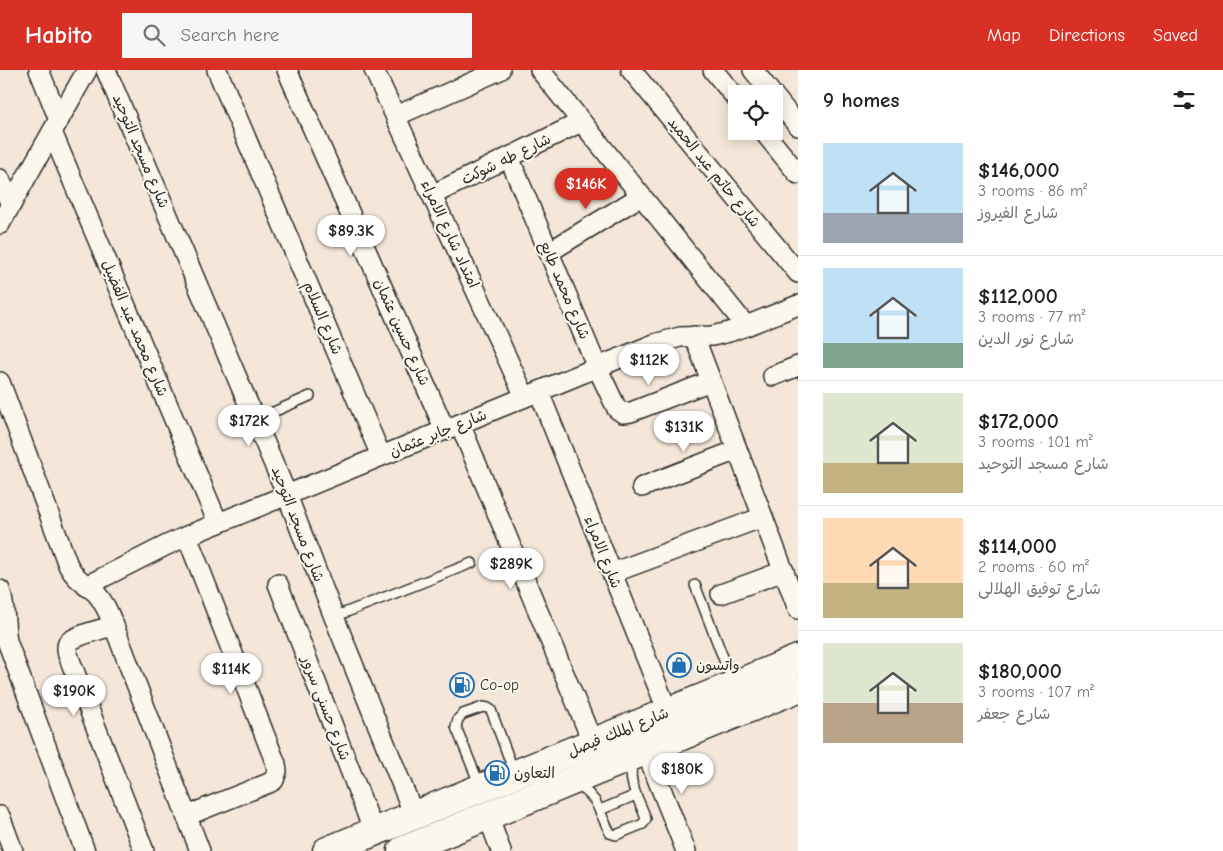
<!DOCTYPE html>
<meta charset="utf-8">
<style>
body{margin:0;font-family:"Comic Neue","Playpen Sans Arabic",sans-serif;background:#f6f6f6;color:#202124;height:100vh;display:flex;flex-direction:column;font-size:19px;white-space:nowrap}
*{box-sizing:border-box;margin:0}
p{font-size:16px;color:#757577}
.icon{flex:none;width:28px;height:28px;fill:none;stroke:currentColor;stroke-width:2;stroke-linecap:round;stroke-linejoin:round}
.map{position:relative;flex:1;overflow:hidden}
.panel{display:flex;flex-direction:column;background:#fff;width:425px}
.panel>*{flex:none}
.tools{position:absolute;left:728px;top:15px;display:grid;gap:10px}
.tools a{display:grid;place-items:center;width:55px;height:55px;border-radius:0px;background:#fff;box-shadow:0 2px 12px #0003;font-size:25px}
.price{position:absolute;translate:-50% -42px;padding:0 11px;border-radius:18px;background:#fff;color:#222;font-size:16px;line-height:32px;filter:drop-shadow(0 1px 2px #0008)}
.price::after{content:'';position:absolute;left:50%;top:30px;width:15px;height:11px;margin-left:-8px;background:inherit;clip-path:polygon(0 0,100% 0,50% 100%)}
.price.active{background:#d93025;color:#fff}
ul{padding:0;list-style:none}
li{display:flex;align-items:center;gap:15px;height:125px;padding:0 25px}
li+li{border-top:1px solid #e0e0e0}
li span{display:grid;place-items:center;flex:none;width:140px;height:100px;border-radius:0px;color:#555}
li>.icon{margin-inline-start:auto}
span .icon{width:60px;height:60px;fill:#fffc;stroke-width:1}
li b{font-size:21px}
h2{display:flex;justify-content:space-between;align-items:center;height:60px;padding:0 25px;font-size:21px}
header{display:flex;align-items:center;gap:30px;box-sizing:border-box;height:70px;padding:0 25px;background:#d93025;color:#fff}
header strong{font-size:24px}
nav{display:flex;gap:28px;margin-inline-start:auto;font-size:18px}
.search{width:350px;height:45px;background:#f6f6f6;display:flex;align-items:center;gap:12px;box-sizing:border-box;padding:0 18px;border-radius:0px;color:#757577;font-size:19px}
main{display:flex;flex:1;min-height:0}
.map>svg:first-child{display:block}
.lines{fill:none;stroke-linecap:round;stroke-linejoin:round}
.lane-casing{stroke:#2b2b2b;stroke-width:12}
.street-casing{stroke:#2b2b2b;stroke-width:22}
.primary-casing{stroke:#2b2b2b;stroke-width:31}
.lane{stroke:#fbf7ec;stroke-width:9}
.street{stroke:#fbf7ec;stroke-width:19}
.primary{stroke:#fbf7ec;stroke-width:28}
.labels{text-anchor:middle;stroke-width:4;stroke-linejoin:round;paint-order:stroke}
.street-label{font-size:15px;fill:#2b2b2b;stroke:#fbf7ec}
.poi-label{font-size:15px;fill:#2b2b2b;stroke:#fbf7ec;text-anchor:start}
</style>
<header>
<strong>Habito</strong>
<div class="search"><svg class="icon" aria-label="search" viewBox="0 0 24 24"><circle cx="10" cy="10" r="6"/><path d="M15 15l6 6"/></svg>Search here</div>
<nav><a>Map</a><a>Directions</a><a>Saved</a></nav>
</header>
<main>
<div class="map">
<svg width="798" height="781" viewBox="0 0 798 781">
<rect width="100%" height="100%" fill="#f4e7d9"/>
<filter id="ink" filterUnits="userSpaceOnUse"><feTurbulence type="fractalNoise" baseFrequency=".02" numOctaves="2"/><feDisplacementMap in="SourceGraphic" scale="10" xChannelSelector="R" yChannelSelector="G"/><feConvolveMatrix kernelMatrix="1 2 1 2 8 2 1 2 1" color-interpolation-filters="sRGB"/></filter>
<g filter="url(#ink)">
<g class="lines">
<defs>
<g id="lane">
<path d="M255,350L310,326"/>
<path d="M695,515L733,613"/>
<path d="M334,547L472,493"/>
<path d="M577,714L588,723L595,731L610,763L616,765L643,754L646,749C640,730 625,711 634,690"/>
<path d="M480,716L456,657L458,649L463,644L483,637L488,638L491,640L514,702"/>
<path d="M600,740L636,725"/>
</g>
<g id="street">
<path d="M39,0L59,50"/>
<path d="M106,0L287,425L334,547L414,745"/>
<path d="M217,0L381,386"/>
<path d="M287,0L445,360"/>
<path d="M374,0L525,327"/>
<path d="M540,0L746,256"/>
<path d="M631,0L798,203"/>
<path d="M713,0L736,28"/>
<path d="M753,0L772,24"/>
<path d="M774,26L798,56"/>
<path d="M396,46L500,0"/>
<path d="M763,61L798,104"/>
<path d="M52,62L218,453"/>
<path d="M509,87L597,297L617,339L623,343L631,342L711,311"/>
<path d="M0,109L11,135"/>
<path d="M432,125L581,52"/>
<path d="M0,154L87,0"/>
<path d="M549,182L641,126"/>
<path d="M694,266L798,539"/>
<path d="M773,306L798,296"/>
<path d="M0,312L68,495C77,512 85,512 96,523C105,533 109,544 114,556L200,781"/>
<path d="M539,322L668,642"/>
<path d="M460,354L593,673"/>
<path d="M642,417L737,380"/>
<path d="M612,503L763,447"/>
<path d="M278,514L374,762"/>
<path d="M86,516L167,475L187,466L654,274L680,267L712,266L729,262L746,256L798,235"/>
<path d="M0,520C6,537 4,554 7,571L85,781"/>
<path d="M721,524L784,501"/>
<path d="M114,556C105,558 73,566 68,573C66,577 67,581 68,585L144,781"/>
<path d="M646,681L686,781"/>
<path d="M0,746L13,781"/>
<path d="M186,746L269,713L274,710L277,701L276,694L187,466"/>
<path d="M488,746L501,781"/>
</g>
<g id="primary">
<path d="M327,781L798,589"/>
<path d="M402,781L798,618"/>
</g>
</defs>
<use href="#lane" class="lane-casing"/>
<use href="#street" class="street-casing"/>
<use href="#primary" class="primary-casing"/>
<use href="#lane" class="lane"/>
<use href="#street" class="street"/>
<use href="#primary" class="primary"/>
</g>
</g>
<defs>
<symbol id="shop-ring" viewBox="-11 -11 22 22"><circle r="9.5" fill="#fbf7ec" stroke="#1f6fb2" stroke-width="1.5"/><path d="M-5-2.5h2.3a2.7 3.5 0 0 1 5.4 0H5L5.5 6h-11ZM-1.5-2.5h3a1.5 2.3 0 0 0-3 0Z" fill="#1f6fb2"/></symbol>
<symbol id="fuel-ring" viewBox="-11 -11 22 22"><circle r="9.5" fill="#fbf7ec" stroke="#1f6fb2" stroke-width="1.5"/><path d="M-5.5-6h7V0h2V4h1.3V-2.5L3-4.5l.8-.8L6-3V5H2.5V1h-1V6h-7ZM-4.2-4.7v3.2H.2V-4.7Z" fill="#1f6fb2"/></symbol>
</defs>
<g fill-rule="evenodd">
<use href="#shop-ring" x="665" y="581" width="28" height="28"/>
<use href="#fuel-ring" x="448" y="601" width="28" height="28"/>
<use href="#fuel-ring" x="483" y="689" width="28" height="28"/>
</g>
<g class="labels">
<g class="street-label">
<text transform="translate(141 81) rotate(67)" y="5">شارع مسجد التوحيد</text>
<text transform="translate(506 89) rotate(-26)" y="5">شارع طه شوكت</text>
<text transform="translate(714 102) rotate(51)" y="5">شارع حاتم عبد الحميد</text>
<text transform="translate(450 164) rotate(65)" y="5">امتداد شارع الامراء</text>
<text transform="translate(565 220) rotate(67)" y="5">شارع محمد طايع</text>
<text transform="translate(323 248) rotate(67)" y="5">شارع السلام</text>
<text transform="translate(135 258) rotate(67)" y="5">شارع محمد عبد الفضيل</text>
<text transform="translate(402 262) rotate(66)" y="5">شارع حسين عثمان</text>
<text transform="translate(438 363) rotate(-22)" y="5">شارع جابر عثمان</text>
<text transform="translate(298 454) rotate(69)" y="5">شارع مسجد التوحيد</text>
<text transform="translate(603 482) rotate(68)" y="5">شارع الامراء</text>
<text transform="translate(326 638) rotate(69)" y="5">شارع حسنى سرور</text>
<text transform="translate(618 662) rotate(-22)" y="5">شارع الملك فيصل</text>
</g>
<g class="poi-label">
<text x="696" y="600">واتسون</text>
<text x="480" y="620">Co-op</text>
<text x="514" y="708">التعاون</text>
</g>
</g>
</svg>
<div class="tools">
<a><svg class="icon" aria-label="locate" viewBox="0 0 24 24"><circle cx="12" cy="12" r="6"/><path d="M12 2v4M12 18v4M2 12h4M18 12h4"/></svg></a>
</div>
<b class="price active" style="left:586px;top:140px">$146K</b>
<b class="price" style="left:351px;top:187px">$89.3K</b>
<b class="price" style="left:649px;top:316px">$112K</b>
<b class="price" style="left:249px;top:377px">$172K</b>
<b class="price" style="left:684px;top:383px">$131K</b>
<b class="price" style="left:511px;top:520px">$289K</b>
<b class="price" style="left:231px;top:625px">$114K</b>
<b class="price" style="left:74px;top:647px">$190K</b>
<b class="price" style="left:682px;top:725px">$180K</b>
</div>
<section class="panel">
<h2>9 homes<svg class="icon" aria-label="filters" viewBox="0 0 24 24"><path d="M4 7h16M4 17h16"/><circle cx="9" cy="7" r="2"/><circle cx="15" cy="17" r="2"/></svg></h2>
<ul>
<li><span style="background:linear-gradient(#bfe0f5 70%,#9aa5b1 0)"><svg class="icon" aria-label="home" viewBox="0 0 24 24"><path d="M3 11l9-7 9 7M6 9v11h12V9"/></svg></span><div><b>$146,000</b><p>3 rooms · 86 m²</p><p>شارع الفيروز</p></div></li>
<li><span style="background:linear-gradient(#bfe0f5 75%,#7fa58c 0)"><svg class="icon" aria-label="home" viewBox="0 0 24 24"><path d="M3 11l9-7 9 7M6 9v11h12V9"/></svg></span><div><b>$112,000</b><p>3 rooms · 77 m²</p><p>شارع نور الدين</p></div></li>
<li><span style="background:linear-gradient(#dfe7d0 70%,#c2b280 0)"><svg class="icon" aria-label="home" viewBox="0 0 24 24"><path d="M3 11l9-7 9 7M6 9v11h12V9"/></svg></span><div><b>$172,000</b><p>3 rooms · 101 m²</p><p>شارع مسجد التوحيد</p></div></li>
<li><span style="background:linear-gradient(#ffd9b3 65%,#c2b280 0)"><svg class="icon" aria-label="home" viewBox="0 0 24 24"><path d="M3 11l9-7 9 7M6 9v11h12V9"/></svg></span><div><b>$114,000</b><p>2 rooms · 60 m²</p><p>شارع توفيق الهلالى</p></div></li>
<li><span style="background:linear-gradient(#dfe7d0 60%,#b9a48a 0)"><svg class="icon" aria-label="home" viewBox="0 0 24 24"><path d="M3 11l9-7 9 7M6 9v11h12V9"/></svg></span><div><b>$180,000</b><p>3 rooms · 107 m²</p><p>شارع جعفر</p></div></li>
</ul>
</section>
</main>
